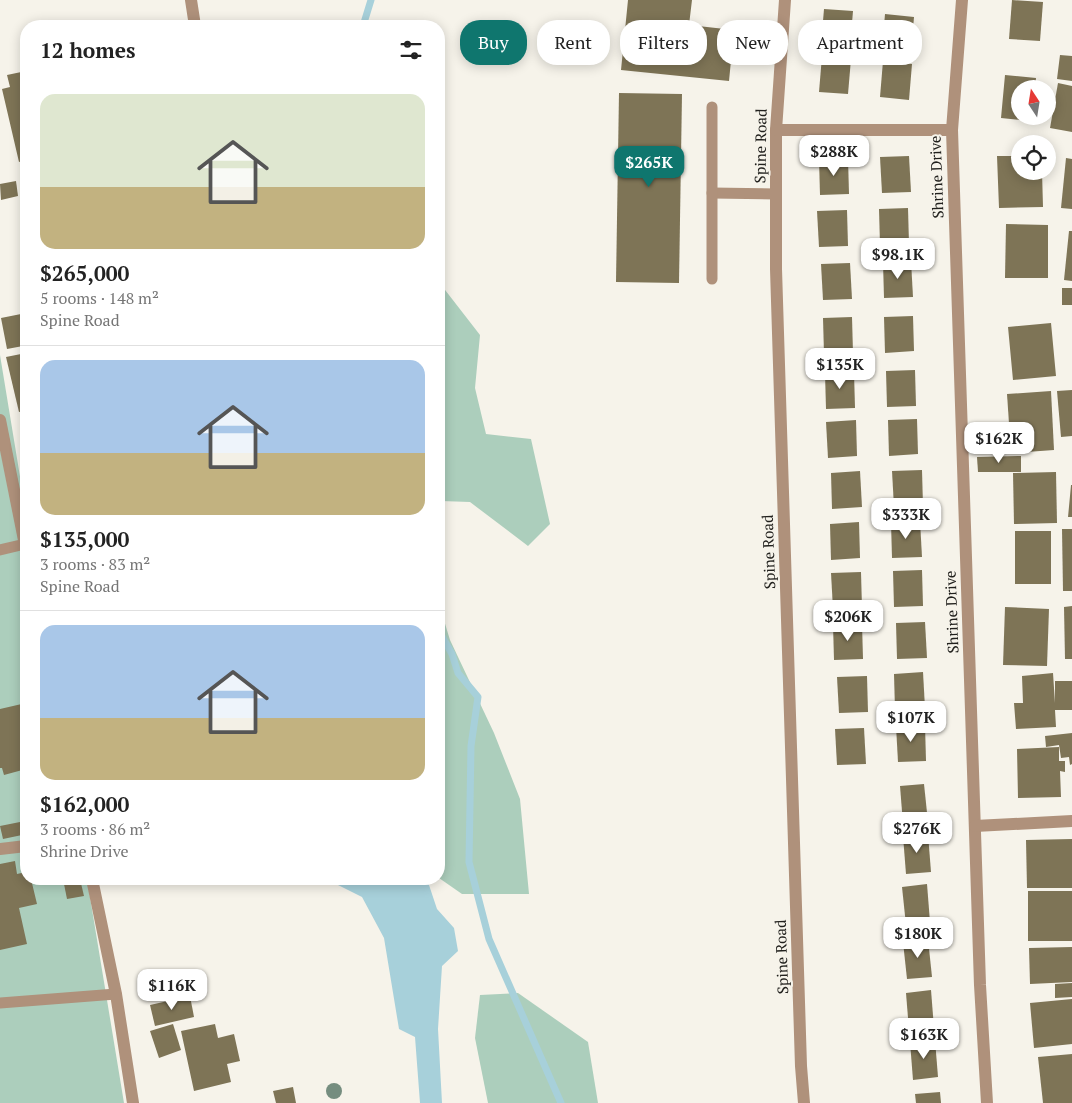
<!DOCTYPE html>
<meta charset="utf-8">
<style>
body{margin:0;font-family:"PT Serif",serif;background:#f2f2f2;color:#222;height:100vh;display:flex;flex-direction:column;font-size:19px;white-space:nowrap}
*{box-sizing:border-box;margin:0}
p{font-size:16px;color:#767676}
.icon{flex:none;width:28px;height:28px;fill:none;stroke:currentColor;stroke-width:2;stroke-linecap:round;stroke-linejoin:round}
.map{position:relative;flex:1;overflow:hidden}
.sheet{position:absolute;left:20px;top:20px;width:425px;height:865px;display:flex;flex-direction:column;background:#fff;border-radius:20px;box-shadow:0 2px 12px #0003}
.sheet>*{flex:none}
.banner{position:absolute;left:460px;top:20px;width:475px;height:45px;display:flex;gap:10px}
.needle{width:32px;rotate:348deg}
.buttons{position:absolute;left:1011px;top:80px;display:grid;gap:10px}
.buttons a{display:grid;place-items:center;width:45px;height:45px;border-radius:50%;background:#fff;box-shadow:0 2px 12px #0003;font-size:25px}
.price{position:absolute;translate:-50% -42px;padding:0 11px;border-radius:10px;background:#fff;color:#222;font-size:16px;line-height:32px;filter:drop-shadow(0 1px 2px #0008)}
.price::after{content:'';position:absolute;left:50%;top:30px;width:15px;height:11px;margin-left:-8px;background:inherit;clip-path:polygon(0 0,100% 0,50% 100%)}
.price.current{background:#0f766e;color:#fff}
ul{padding:0;list-style:none}
li{display:grid;align-content:center;gap:10px;height:265px;padding:0 20px}
li+li{border-top:1px solid #e0e0e0}
li span{display:grid;place-items:center;height:155px;border-radius:15px;color:#555}
li>.icon{margin-inline-start:auto}
span .icon{width:90px;height:90px;fill:#fffc;stroke-width:1}
li b{font-size:21px}
h2{display:flex;justify-content:space-between;align-items:center;height:60px;padding:0 20px;font-size:21px}
.pill{padding:0 18px;border-radius:20px;background:#fff;box-shadow:0 2px 12px #0003;font-size:18px;line-height:45px}
.pill.current{background:#0f766e;color:#fff}
.map>svg:first-child{display:block}
.green{fill:#accebc}
.water{fill:#a7d0da}
.lines{fill:none;stroke-linecap:round;stroke-linejoin:round}
.stream{stroke:#a7d0da;stroke-width:7}
.building{fill:#7e7456}
.lane{stroke:#af917b;stroke-width:11}
.street{stroke:#af917b;stroke-width:12}
.tree{fill:#758d7f}
.labels{text-anchor:middle;stroke-width:4;stroke-linejoin:round;paint-order:stroke}
.street-label{font-size:15px;fill:#21201d;stroke:#f6f3ea}
</style>
<div class="map">
<svg width="1072" height="1103" viewBox="0 0 1072 1103">
<rect width="100%" height="100%" fill="#f6f3ea"/>
<g class="green">
<path d="M439,286H442L480,335L475,388L486,434L531,439L550,524L528,546L470,502L441,501L439,506Z"/>
<path d="M0,355L26,513V879H87L124,1103H0Z"/>
<path d="M439,604L450,640L494,733L520,799L529,894H462L439,878Z"/>
<path d="M518,993L588,1042L598,1103H488L475,1038L480,995Z"/>
</g>
<path class="water" d="M329,879H427L437,909L454,928L458,951L442,966L438,1029L442,1103H420L415,1037L399,1029L384,938L362,897L328,880Z"/>
<g class="lines">
<g class="stream">
<path d="M363,26L371,0"/>
<path d="M439,631L452,654L458,673L478,697L471,746L469,862L489,939L561,1103"/>
</g>
</g>
<g class="building">
<path d="M628,0H692L689,25L734,30L729,81L621,70Z"/>
<path d="M1012,0L1043,2L1040,41L1009,39Z"/>
<path d="M824,9L853,11L850,47L821,45Z"/>
<path d="M885,14L914,17L911,52L882,50Z"/>
<path d="M1060,55L1072,56V81L1057,79Z"/>
<path d="M822,56L851,59L848,94L819,92Z"/>
<path d="M883,61L912,64L909,100L880,97Z"/>
<path d="M26,71V160L19,162L2,89L10,87L7,75Z"/>
<path d="M1005,75L1036,78L1035,89H1020V116H1032V121L1001,118Z"/>
<path d="M1058,83L1072,86V132L1050,128Z"/>
<path d="M619,93L682,94L679,283L616,282Z"/>
<path d="M909,156L911,192L882,193L880,157Z"/>
<path d="M997,156H1020V171H1042L1043,207L999,208Z"/>
<path d="M848,158L849,194L820,195L819,159Z"/>
<path d="M1066,158L1072,159V209L1061,208Z"/>
<path d="M16,181L18,196L1,200L0,184Z"/>
<path d="M908,208L909,244L880,245L879,209Z"/>
<path d="M847,210L848,246L819,247L817,211Z"/>
<path d="M1006,224L1048,225V278H1005Z"/>
<path d="M1069,231H1072V281L1064,280Z"/>
<path d="M911,261L913,297L884,298L883,262Z"/>
<path d="M850,263L852,299L823,300L821,264Z"/>
<rect x="1062" y="288" width="10" height="17"/>
<path d="M26,313V333L21,334L23,346L7,349L1,318Z"/>
<path d="M913,316L914,351L885,353L884,317Z"/>
<path d="M852,317L853,353L824,354L823,318Z"/>
<path d="M1051,323L1056,376L1013,380L1008,327Z"/>
<path d="M26,353V411L19,412L6,357Z"/>
<path d="M915,370L916,406L887,407L886,371Z"/>
<path d="M854,372L855,408L826,409L825,373Z"/>
<path d="M1072,390V436L1061,437L1057,391Z"/>
<path d="M1051,391L1054,450L1011,453L1007,394Z"/>
<path d="M917,419L918,454L889,456L888,420Z"/>
<path d="M856,420L857,456L828,458L826,422Z"/>
<path d="M1021,456V472H978L977,457Z"/>
<path d="M922,470L923,506L894,507L892,471Z"/>
<path d="M860,471L862,507L832,509L831,473Z"/>
<path d="M1056,472L1057,523L1014,524L1013,473Z"/>
<path d="M1071,485H1072V517H1068Z"/>
<path d="M920,521L922,557L892,558L891,522Z"/>
<path d="M859,522L860,558L831,560L830,524Z"/>
<path d="M1062,529H1072V591H1063Z"/>
<rect x="1015" y="531" width="36" height="53"/>
<path d="M922,570L923,606L894,607L893,571Z"/>
<path d="M861,572L862,608L833,609L831,573Z"/>
<path d="M1072,606V659H1065L1064,607Z"/>
<path d="M1005,607L1049,609L1047,666L1003,665Z"/>
<path d="M925,622L927,658L897,659L896,623Z"/>
<path d="M862,623L863,659L834,660L833,624Z"/>
<path d="M923,672L925,708L895,710L894,674Z"/>
<path d="M1053,673L1055,703V681H1072V710H1055L1056,727L1016,729L1014,703H1023L1022,676Z"/>
<path d="M867,676L868,712L839,713L837,677Z"/>
<path d="M26,703V769L4,775L2,768H0V709Z"/>
<path d="M925,725L926,761L898,762L896,726Z"/>
<path d="M864,728L866,764L837,765L835,729Z"/>
<path d="M1072,733V764L1070,765L1069,757L1061,758L1059,745L1046,747L1045,736Z"/>
<path d="M1059,747V761H1065V772L1060,771L1061,797L1018,798L1017,749Z"/>
<path d="M924,784L928,822L903,824L900,786Z"/>
<path d="M20,822L22,835L3,839L0,826Z"/>
<path d="M928,834L931,872L906,874L903,836Z"/>
<path d="M1072,839V888H1027L1026,840Z"/>
<path d="M15,861L17,874L26,872V879H31L37,904L19,908L27,944L0,950V864Z"/>
<path d="M63,879H80L84,896L67,899Z"/>
<path d="M927,884L930,922L906,925L902,887Z"/>
<rect x="1028" y="891" width="44" height="50"/>
<path d="M928,939L932,977L907,979L903,942Z"/>
<path d="M1072,947V982L1030,984L1029,948Z"/>
<path d="M1072,983V997L1055,998V984Z"/>
<path d="M931,990L934,1028L909,1030L906,993Z"/>
<path d="M190,996L194,1017L155,1026L150,1005Z"/>
<path d="M1072,999V1044L1034,1048L1030,1003Z"/>
<path d="M173,1024L181,1050L159,1058L150,1031Z"/>
<path d="M215,1024L218,1038L234,1034L240,1061L227,1064L231,1082L194,1091L181,1031Z"/>
<path d="M935,1040L938,1077L913,1080L910,1042Z"/>
<path d="M1072,1054V1103H1043L1038,1057Z"/>
<path d="M293,1087L296,1103H276L273,1091Z"/>
<path d="M940,1092L941,1103H916L915,1094Z"/>
</g>
<g class="lines">
<g class="lane">
<path d="M712,193L776,194"/>
<path d="M712,279V107"/>
<path d="M0,550L25,544"/>
<path d="M0,1003L116,994"/>
</g>
<g class="street">
<path d="M191,0L195,26"/>
<path d="M785,0L776,130V269L801,1066L804,1103"/>
<path d="M962,0L952,130L980,985L987,1103"/>
<path d="M776,130H952"/>
<path d="M0,420L26,550"/>
<path d="M975,826L1072,821"/>
<path d="M0,849L26,846"/>
<path d="M92,879L116,994L133,1103"/>
</g>
</g>
<circle class="tree" cx="334" cy="1091" r="8"/>
<g class="labels">
<g class="street-label">
<text transform="translate(761 146) rotate(-89)" y="5">Spine Road</text>
<text transform="translate(937 177) rotate(-92)" y="5">Shrine Drive</text>
<text transform="translate(769 552) rotate(-92)" y="5">Spine Road</text>
<text transform="translate(952 612) rotate(-92)" y="5">Shrine Drive</text>
<text transform="translate(782 957) rotate(-92)" y="5">Spine Road</text>
</g>
</g>
</svg>
<div class="buttons">
<a><svg class="needle" viewBox="-14 -14 28 28"><path d="M0-13l5 13h-10z" fill="#e53935"/><path d="M0 13l5-13h-10z" fill="#767676"/></svg></a>
<a><svg class="icon" aria-label="locate" viewBox="0 0 24 24"><circle cx="12" cy="12" r="6"/><path d="M12 2v4M12 18v4M2 12h4M18 12h4"/></svg></a>
</div>
<b class="price" style="left:834px;top:177px">$288K</b>
<b class="price current" style="left:649px;top:188px">$265K</b>
<b class="price" style="left:898px;top:280px">$98.1K</b>
<b class="price" style="left:840px;top:390px">$135K</b>
<b class="price" style="left:999px;top:464px">$162K</b>
<b class="price" style="left:906px;top:540px">$333K</b>
<b class="price" style="left:848px;top:642px">$206K</b>
<b class="price" style="left:911px;top:743px">$107K</b>
<b class="price" style="left:917px;top:854px">$276K</b>
<b class="price" style="left:918px;top:959px">$180K</b>
<b class="price" style="left:172px;top:1011px">$116K</b>
<b class="price" style="left:924px;top:1060px">$163K</b>
<div class="banner">
<a class="pill current">Buy</a>
<a class="pill">Rent</a>
<a class="pill">Filters</a>
<a class="pill">New</a>
<a class="pill">Apartment</a>
</div>
<section class="sheet">
<h2>12 homes<svg class="icon" aria-label="filters" viewBox="0 0 24 24"><path d="M4 7h16M4 17h16"/><circle cx="9" cy="7" r="2"/><circle cx="15" cy="17" r="2"/></svg></h2>
<ul>
<li><span style="background:linear-gradient(#dfe7d0 60%,#c2b280 0)"><svg class="icon" aria-label="home" viewBox="0 0 24 24"><path d="M3 11l9-7 9 7M6 9v11h12V9"/></svg></span><div><b>$265,000</b><p>5 rooms · 148 m²</p><p>Spine Road</p></div></li>
<li><span style="background:linear-gradient(#a9c7e8 60%,#c2b280 0)"><svg class="icon" aria-label="home" viewBox="0 0 24 24"><path d="M3 11l9-7 9 7M6 9v11h12V9"/></svg></span><div><b>$135,000</b><p>3 rooms · 83 m²</p><p>Spine Road</p></div></li>
<li><span style="background:linear-gradient(#a9c7e8 60%,#c2b280 0)"><svg class="icon" aria-label="home" viewBox="0 0 24 24"><path d="M3 11l9-7 9 7M6 9v11h12V9"/></svg></span><div><b>$162,000</b><p>3 rooms · 86 m²</p><p>Shrine Drive</p></div></li>
</ul>
</section>
</div>
